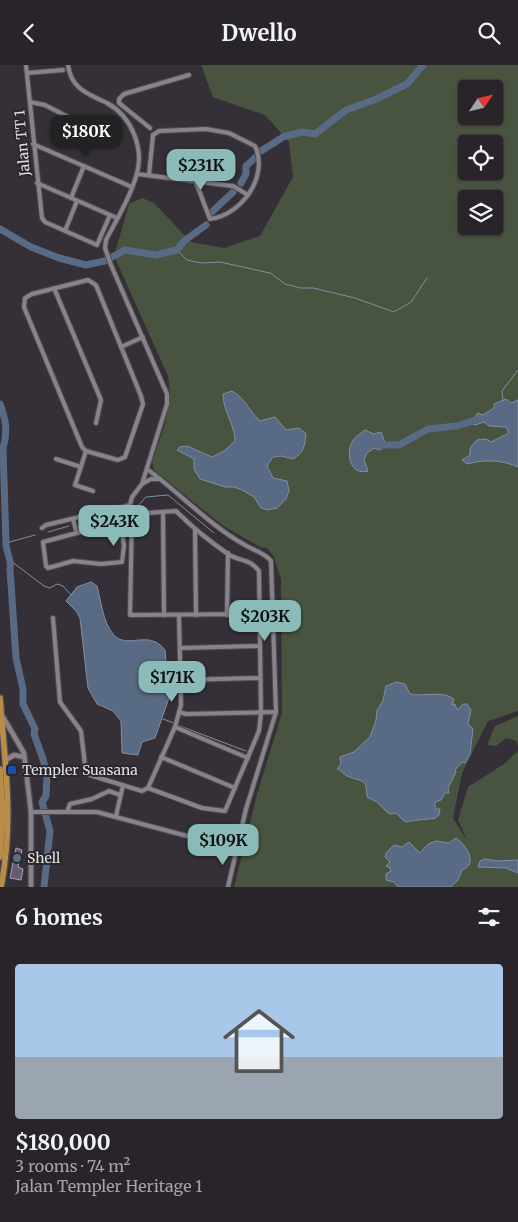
<!DOCTYPE html>
<meta charset="utf-8">
<style>
body{margin:0;font-family:Merriweather,serif;background:#343035;color:#f1f3f6;height:100vh;display:flex;flex-direction:column;font-size:19px;white-space:nowrap}
*{box-sizing:border-box;margin:0}
p{font-size:16px;color:#a5a4a8}
.icon{flex:none;width:28px;height:28px;fill:none;stroke:currentColor;stroke-width:2;stroke-linecap:round;stroke-linejoin:round}
.map{position:relative;height:822px;overflow:hidden}
.side{display:flex;flex-direction:column;background:#282429;flex:1}
.side>*{flex:none}
.needle{width:32px;rotate:55deg}
.controls{position:absolute;left:458px;top:15px;display:grid;gap:10px}
.controls a{display:grid;place-items:center;width:45px;height:45px;border-radius:5px;background:#282429;box-shadow:0 1px 4px #0004,0 0 0 1px #444146;font-size:25px}
.price{position:absolute;translate:-50% -42px;padding:0 11px;border-radius:10px;background:#8bbbb9;color:#111;font-size:16px;line-height:32px;filter:drop-shadow(0 1px 2px #0008)}
.price::after{content:'';position:absolute;left:50%;top:30px;width:15px;height:11px;margin-left:-8px;background:inherit;clip-path:polygon(0 0,100% 0,50% 100%)}
.price.selected{background:#222;color:#fff}
ul{padding:0;list-style:none}
li{display:grid;align-content:center;gap:10px;height:265px;padding:0 15px}
li span{display:grid;place-items:center;height:155px;border-radius:5px;color:#555}
li>.icon{margin-inline-start:auto}
span .icon{width:90px;height:90px;fill:#fffc;stroke-width:1}
li b{font-size:21px}
h2{display:flex;justify-content:space-between;align-items:center;height:60px;padding:0 15px;font-size:21px}
header{display:flex;justify-content:space-between;align-items:center;height:65px;padding:0 15px;background:#282429;font-size:22px;font-weight:700}
.map>svg:first-child{display:block}
.green{fill:#485440;fill-rule:evenodd}
.water{fill:#596b84;stroke:#828ea0}
.lines{fill:none;stroke-linecap:round;stroke-linejoin:round}
.stream{stroke:#828ea0;stroke-width:1}
.river{stroke:#596b84;stroke-width:7}
.building{fill:#685a75;stroke:#a4a0a9}
.minor-casing{stroke:#504c52;stroke-width:6}
.tertiary-casing{stroke:#504c52;stroke-width:7}
.trunk-casing{stroke:#504c52;stroke-width:8}
.minor{stroke:#88828b;stroke-width:4}
.tertiary{stroke:#88828b;stroke-width:4.5}
.trunk{stroke:#b98d47;stroke-width:5.5}
.transit-dot{fill:#1a4fb4;stroke:#2b262d;stroke-width:2}
.service-dot{fill:#5c6f8a;stroke:#2b262d;stroke-width:2}
.labels{text-anchor:middle;stroke-width:4;stroke-linejoin:round;paint-order:stroke}
.street-label{font-size:14px;fill:#e2dfe3;stroke:#2b262d}
.poi-label{font-size:14px;fill:#e2dfe3;stroke:#2b262d;text-anchor:start}
</style>
<header><svg class="icon" aria-label="back" viewBox="0 0 24 24"><path d="M15 5l-7 7 7 7"/></svg>Dwello<svg class="icon" aria-label="search" viewBox="0 0 24 24"><circle cx="10" cy="10" r="6"/><path d="M15 15l6 6"/></svg></header>
<div class="map">
<svg width="518" height="822" viewBox="0 0 518 822">
<rect width="100%" height="100%" fill="#353037"/>
<g class="green">
<path d="M201,0H518V646L488,656L462,708L453,753L467,775L458,755L468,722L504,699L518,686V822H234L258,726L282,648L281,514L274,492L267,483L260,482L222,460L154,405L152,397C162,367 174,343 168,311L114,191L129,139L142,133L154,138L191,177L224,183L260,171L293,112L289,77L265,50L213,32ZM466,24H494V51H466ZM466,79H494V106H466ZM466,134H494V161H466Z"/>
<path d="M518,651V680L516,676L506,673L496,681L487,680L495,661Z"/>
</g>
<g class="water">
<path d="M232,326C245,333 249,346 260,356L275,352L286,365L299,363L306,369C305,380 304,388 293,394L281,391L273,392L267,401L273,413L287,416L289,426L286,434L277,443L268,445L261,443L254,432L242,425L234,422H225L200,414L194,404V394L177,385L180,382L187,381L212,392L224,386L235,376C235,359 223,347 223,329Z"/>
<path d="M506,334L511,338L518,335V402C502,395 485,394 467,399L462,395L470,390V383L477,375L486,374L491,377L509,368L506,362L489,361L484,357L475,360L469,358L478,348L483,350L494,343V339Z"/>
<path d="M365,365L374,369L381,367L386,380L380,385L374,383L367,388L364,395L368,406C350,411 345,388 353,375C356,371 361,368 365,365Z"/>
<path d="M91,517L97,521C101,536 103,557 113,569C127,586 148,563 165,585L169,633L155,673L142,677L138,690L122,688L121,656L113,646L97,639L88,623L80,553L76,546L66,536L77,522Z"/>
<path d="M397,617L405,619L410,629C425,632 441,625 454,634L452,640L455,639L457,645L463,639H467L471,645L468,659L473,664L470,689L465,698L462,697L455,705L456,707L448,723L449,728H445L441,735L435,737V744H440L439,750L434,754C433,753 408,756 405,757L396,748L389,749L377,737L367,732C366,712 364,718 347,711C344,709 341,705 337,704L341,699L340,692L354,687L370,672L376,655L377,645L383,636L386,621Z"/>
<path d="M456,773C466,780 479,799 462,805L458,815L451,822H398L394,817L386,815V809L391,806L390,803L386,801L390,797L385,792L386,788L394,780L402,782L409,777L420,788L428,779L436,776L449,778Z"/>
<path d="M485,794L498,796L518,795V808L506,803L478,802L480,796Z"/>
</g>
<g class="lines">
<g class="stream">
<path d="M177,185L187,195L201,198L220,197L270,208L285,219L301,223H313L355,233L394,247L411,237L427,213"/>
<path d="M503,336L502,326L518,305"/>
<path d="M135,444L146,432L168,430L214,468"/>
<path d="M90,456L124,447"/>
<path d="M48,467L69,461"/>
<path d="M6,478L35,470"/>
<path d="M11,496L44,521L50,523L57,519L63,521L71,530"/>
<path d="M163,654L174,658"/>
<path d="M180,661L246,686"/>
</g>
<g class="river">
<path d="M283,72L302,67L315,69L346,45L374,35L407,19L423,0"/>
<path d="M261,86L280,74"/>
<path d="M241,118L246,109V101L257,91"/>
<path d="M212,147L233,127"/>
<path d="M0,164L31,182L59,193L86,200L105,196"/>
<path d="M112,192L125,185L156,190L177,185L184,176L206,160"/>
<path d="M0,339C6,355 8,367 3,383L6,478C6,488 12,494 10,504L16,593L23,624V639L35,664L34,669L43,694L47,710L46,731L42,737L50,766L44,822"/>
<path d="M377,380H399L428,364L457,361L476,355"/>
</g>
</g>
<path class="building" d="M16,783L22,785L18,802L23,804L21,815L10,813Z"/>
<g class="lines">
<defs>
<g id="minor">
<path d="M26,0L42,153L45,157L97,180L110,150"/>
<path d="M68,0C71,24 88,29 107,38C131,51 144,82 137,108C131,131 117,154 106,175L105,183L111,200L167,329V339L142,419L132,432L130,440L132,449L130,550L259,549"/>
<path d="M27,8L63,5"/>
<path d="M30,37L45,40L101,69L110,56"/>
<path d="M150,63L119,38V34L124,29L189,10"/>
<path d="M153,70L159,66L206,64L229,68L255,81C269,111 242,150 210,154L195,115"/>
<path d="M33,79L132,122"/>
<path d="M137,109L233,121L248,130"/>
<path d="M149,110L153,70"/>
<path d="M37,118L117,153"/>
<path d="M71,133L84,101"/>
<path d="M65,166L77,136"/>
<path d="M88,215L96,220L141,331L143,339L125,392L118,395L86,386L82,382L24,242L25,233L32,229Z"/>
<path d="M54,223L101,335L96,358"/>
<path d="M121,282L143,272"/>
<path d="M86,386L75,420L93,426"/>
<path d="M56,394L81,402"/>
<path d="M147,404C180,428 209,460 245,480C253,485 265,488 271,496L276,647L246,744L228,822"/>
<path d="M142,419L151,414H160"/>
<path d="M163,447L164,550"/>
<path d="M132,449L176,446C192,462 209,476 228,489C240,497 249,493 259,506L261,648L259,666L225,746L202,743L148,723"/>
<path d="M82,452L85,462"/>
<path d="M73,454L76,465"/>
<path d="M118,457L121,459L124,481L122,497L101,499L73,496L48,503L46,501L43,477Z"/>
<path d="M42,463L46,460L130,440"/>
<path d="M195,464L196,550"/>
<path d="M227,550L228,488"/>
<path d="M53,553L60,637L81,666L86,709L142,726L148,723L175,662L181,640L179,550"/>
<path d="M181,583L260,581"/>
<path d="M182,615L260,613"/>
<path d="M179,647L186,649L276,647"/>
<path d="M175,662L248,693"/>
<path d="M161,692L235,723"/>
<path d="M31,747H97L236,784"/>
<path d="M67,747L70,739L92,734L109,726L120,730"/>
<path d="M116,751L123,720"/>
</g>
<g id="tertiary">
<path d="M3,652L24,688L31,747V822"/>
<path d="M6,695L14,690L24,692"/>
</g>
<g id="trunk">
<path d="M0,633C5,701 14,754 1,822"/>
<path d="M0,704L3,751L0,792"/>
</g>
</defs>
<use href="#minor" class="minor-casing"/>
<use href="#tertiary" class="tertiary-casing"/>
<use href="#trunk" class="trunk-casing"/>
<use href="#minor" class="minor"/>
<use href="#tertiary" class="tertiary"/>
<use href="#trunk" class="trunk"/>
</g>
<rect class="transit-dot" x="7" y="700" width="10" height="10" rx="2.5"/>
<circle class="service-dot" cx="17" cy="793" r="5"/>
<g class="labels">
<g class="street-label">
<text transform="translate(22 78) rotate(-95)" y="5">Jalan TT 1</text>
</g>
<g class="poi-label">
<text x="22" y="710">Templer Suasana</text>
<text x="27" y="798">Shell</text>
</g>
</g>
</svg>
<div class="controls">
<a><svg class="needle" viewBox="-14 -14 28 28"><path d="M0-13l5 13h-10z" fill="#e53935"/><path d="M0 13l5-13h-10z" fill="#a5a4a8"/></svg></a>
<a><svg class="icon" aria-label="locate" viewBox="0 0 24 24"><circle cx="12" cy="12" r="6"/><path d="M12 2v4M12 18v4M2 12h4M18 12h4"/></svg></a>
<a><svg class="icon" aria-label="layers" viewBox="0 0 24 24"><path d="M12 4l9 5-9 5-9-5zM3 14l9 5 9-5"/></svg></a>
</div>
<b class="price selected" style="left:86px;top:92px">$180K</b>
<b class="price" style="left:201px;top:126px">$231K</b>
<b class="price" style="left:114px;top:482px">$243K</b>
<b class="price" style="left:265px;top:577px">$203K</b>
<b class="price" style="left:172px;top:638px">$171K</b>
<b class="price" style="left:223px;top:801px">$109K</b>
</div>
<section class="side">
<h2>6 homes<svg class="icon" aria-label="filters" viewBox="0 0 24 24"><path d="M4 7h16M4 17h16"/><circle cx="9" cy="7" r="2"/><circle cx="15" cy="17" r="2"/></svg></h2>
<ul>
<li><span style="background:linear-gradient(#a9c7e8 60%,#9aa5b1 0)"><svg class="icon" aria-label="home" viewBox="0 0 24 24"><path d="M3 11l9-7 9 7M6 9v11h12V9"/></svg></span><div><b>$180,000</b><p>3 rooms · 74 m²</p><p>Jalan Templer Heritage 1</p></div></li>
</ul>
</section>
